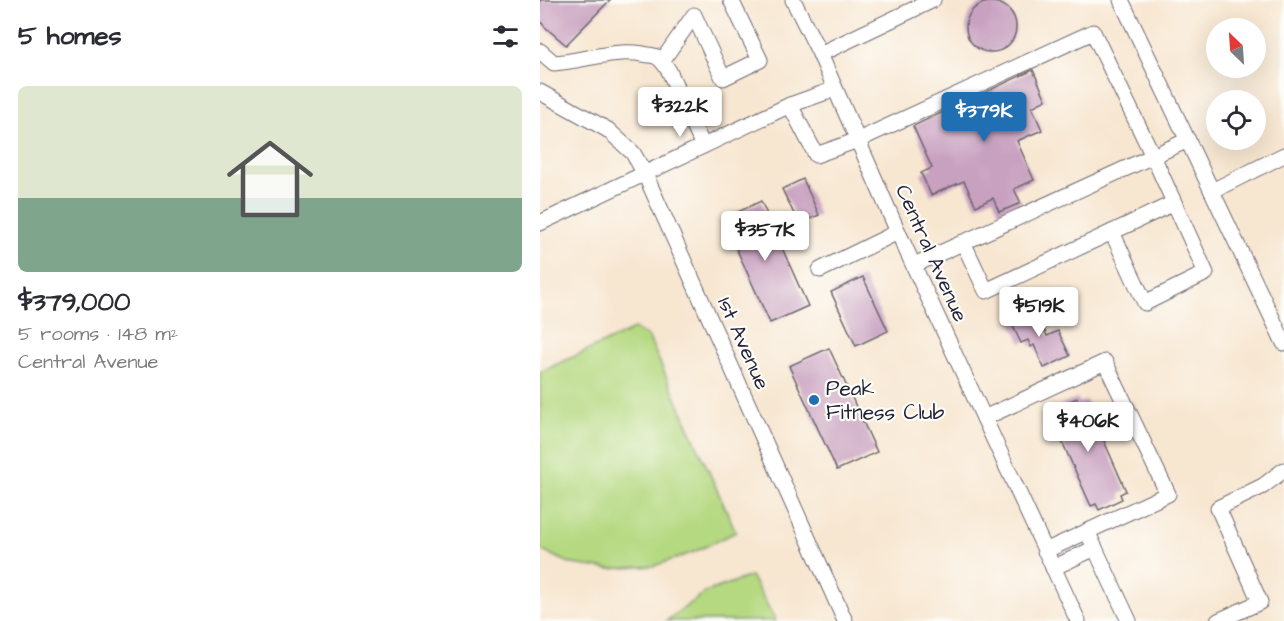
<!DOCTYPE html>
<meta charset="utf-8">
<style>
body{margin:0;font-family:"Architects Daughter",sans-serif;background:#f7f7f7;color:#2b2b33;height:100vh;display:flex;flex-direction:column;font-size:22px;white-space:nowrap}
*{box-sizing:border-box;margin:0}
p{font-size:20px;color:#7c7c81}
.icon{flex:none;width:33px;height:33px;fill:none;stroke:currentColor;stroke-width:2;stroke-linecap:round;stroke-linejoin:round}
.map{position:relative;flex:1;overflow:hidden}
.drawer{display:flex;flex-direction:column;background:#fff;width:540px}
.drawer>*{flex:none}
.needle{width:39px;rotate:335deg}
.controls{position:absolute;left:666px;top:18px;display:grid;gap:12px}
.controls a{display:grid;place-items:center;width:60px;height:60px;border-radius:50%;background:#fff;box-shadow:0 6px 24px #0002;font-size:30px}
.price{position:absolute;translate:-50% -51px;padding:0 14px;border-radius:6px;background:#fff;color:#222;font-size:20px;line-height:39px;filter:drop-shadow(0 2px 3px #0008)}
.price::after{content:'';position:absolute;left:50%;top:36px;width:18px;height:14px;margin-left:-9px;background:inherit;clip-path:polygon(0 0,100% 0,50% 100%)}
.price.current{background:#1f6fb2;color:#fff}
ul{padding:0;list-style:none}
li{display:grid;align-content:center;gap:12px;height:318px;padding:0 18px}
li span{display:grid;place-items:center;height:186px;border-radius:9px;color:#555}
li>.icon{margin-inline-start:auto}
span .icon{width:108px;height:108px;fill:#fffc;stroke-width:1}
li b{font-size:26px}
h2{display:flex;justify-content:space-between;align-items:center;height:72px;padding:0 18px;font-size:26px}
main{display:flex;flex:1;min-height:0}
.map>svg:first-child{display:block}
.green{fill:#b5d981;stroke:#6c7e5e;stroke-width:1.5}
.building{fill:#c8a0c0}
.lines{fill:none;stroke-linecap:round;stroke-linejoin:round}
.minor-casing{stroke:#6d676f;stroke-width:17}
.minor{stroke:#fff;stroke-width:15}
.poi-dot{fill:#1f6fb2;stroke:#fdfcf7;stroke-width:2}
.labels{text-anchor:middle;stroke-width:4.5;stroke-linejoin:round;paint-order:stroke}
.street-label{font-size:21px;fill:#22223b;stroke:#fdfcf7}
.poi-label{font-size:21px;fill:#22223b;stroke:#fdfcf7;text-anchor:start}
</style>
<main>
<section class="drawer">
<h2>5 homes<svg class="icon" aria-label="filters" viewBox="0 0 24 24"><path d="M4 7h16M4 17h16"/><circle cx="9" cy="7" r="2"/><circle cx="15" cy="17" r="2"/></svg></h2>
<ul>
<li><span style="background:linear-gradient(#dfe7d0 60%,#7fa58c 0)"><svg class="icon" aria-label="home" viewBox="0 0 24 24"><path d="M3 11l9-7 9 7M6 9v11h12V9"/></svg></span><div><b>$379,000</b><p>5 rooms · 148 m²</p><p>Central Avenue</p></div></li>
</ul>
</section>
<div class="map">
<svg width="744" height="621" viewBox="0 0 744 621">
<rect width="100%" height="100%" fill="#fdfcf7"/>
<filter id="ink" filterUnits="userSpaceOnUse"><feTurbulence type="fractalNoise" baseFrequency=".0167" numOctaves="2"/><feDisplacementMap in="SourceGraphic" scale="12" xChannelSelector="R" yChannelSelector="G"/><feConvolveMatrix kernelMatrix="1 2 1 2 8 2 1 2 1" color-interpolation-filters="sRGB"/></filter>
<filter id="wash" filterUnits="userSpaceOnUse"><feTurbulence type="fractalNoise" baseFrequency=".008" numOctaves="4" result="noise"/><feDisplacementMap in="SourceGraphic" scale="24" xChannelSelector="R" yChannelSelector="G"/><feGaussianBlur stdDeviation="1.35" result="paint"/><feColorMatrix in="noise" values="0 0 0 0 0 0 0 0 0 0 0 0 0 0 0 0 0 1.4 0 .05"/><feComposite in="paint" operator="in"/></filter>
<g filter="url(#wash)">
<rect width="100%" height="100%" fill="#f7e6d0"/>
<g class="green">
<path d="M94,329L108,336L196,532L154,552L114,566L69,569L32,564L0,550V372Z"/>
<path d="M211,576L236,621H126L166,592Z"/>
</g>
<g id="blocks">
<g class="building">
<path d="M0,0H70L26,45L5,27L0,21Z"/>
<circle cx="451" cy="27" r="25"/>
<path d="M493,70L506,100L492,107L502,130L477,141L494,180L474,189L481,203L459,212L453,198L436,206L424,181L391,195L381,173L392,168L373,126Z"/>
<path d="M263,179L279,215L259,224L242,189Z"/>
<path d="M221,201L268,306L230,323L183,219Z"/>
<path d="M323,277L348,331L316,346L291,292Z"/>
<path d="M491,308L501,331L504,329L507,336L518,331L530,356L504,368L494,345L491,347L488,340L481,343L469,318Z"/>
<path d="M289,348L337,452L297,470L249,366Z"/>
<path d="M537,398L540,403L546,400L586,491L580,494L582,499L559,510L556,504L551,506L511,417L516,414L514,408Z"/>
</g>
</g>
</g>
<g filter="url(#ink)">
<use href="#blocks" fill-opacity="0" stroke="#6d676f" stroke-width="1.5"/>
<g class="lines">
<defs>
<g id="minor">
<path d="M253,0L280,54L358,232L538,621"/>
<path d="M581,0L744,343"/>
<path d="M0,51L14,63C44,61 73,49 103,54C107,55 113,55 117,57C122,60 126,66 129,71L163,146"/>
<path d="M280,54L393,0"/>
<path d="M122,61L154,15L183,78L220,60L191,0"/>
<path d="M0,92L68,130L93,153L105,174L305,621"/>
<path d="M250,105L276,155L318,140L553,32L613,156L666,273L605,303L572,232L446,291L423,242"/>
<path d="M672,191L744,155"/>
<path d="M0,223L250,105L295,89"/>
<path d="M572,232L634,203"/>
<path d="M374,265L648,140"/>
<path d="M280,270L358,232"/>
<path d="M444,418L565,362L628,494L505,551"/>
<path d="M547,531L589,621"/>
<path d="M513,568L555,548"/>
<path d="M678,621L720,602L678,508L723,486L744,470"/>
</g>
</defs>
<use href="#minor" class="minor-casing"/>
<use href="#minor" class="minor"/>
</g>
</g>
<circle class="poi-dot" cx="274" cy="400" r="6"/>
<g class="labels">
<g class="street-label">
<text transform="translate(392 253) rotate(66)" y="7">Central Avenue</text>
<text transform="translate(204 343) rotate(66)" y="7">1st Avenue</text>
</g>
<g class="poi-label">
<text x="286" y="395">Peak<tspan x="286" dy="24">Fitness Club</tspan></text>
</g>
</g>
</svg>
<div class="controls">
<a><svg class="needle" viewBox="-14 -14 28 28"><path d="M0-13l5 13h-10z" fill="#e53935"/><path d="M0 13l5-13h-10z" fill="#7c7c81"/></svg></a>
<a><svg class="icon" aria-label="locate" viewBox="0 0 24 24"><circle cx="12" cy="12" r="6"/><path d="M12 2v4M12 18v4M2 12h4M18 12h4"/></svg></a>
</div>
<b class="price" style="left:140px;top:138px">$322K</b>
<b class="price current" style="left:444px;top:143px">$379K</b>
<b class="price" style="left:225px;top:262px">$357K</b>
<b class="price" style="left:499px;top:338px">$519K</b>
<b class="price" style="left:548px;top:453px">$406K</b>
</div>
</main>
